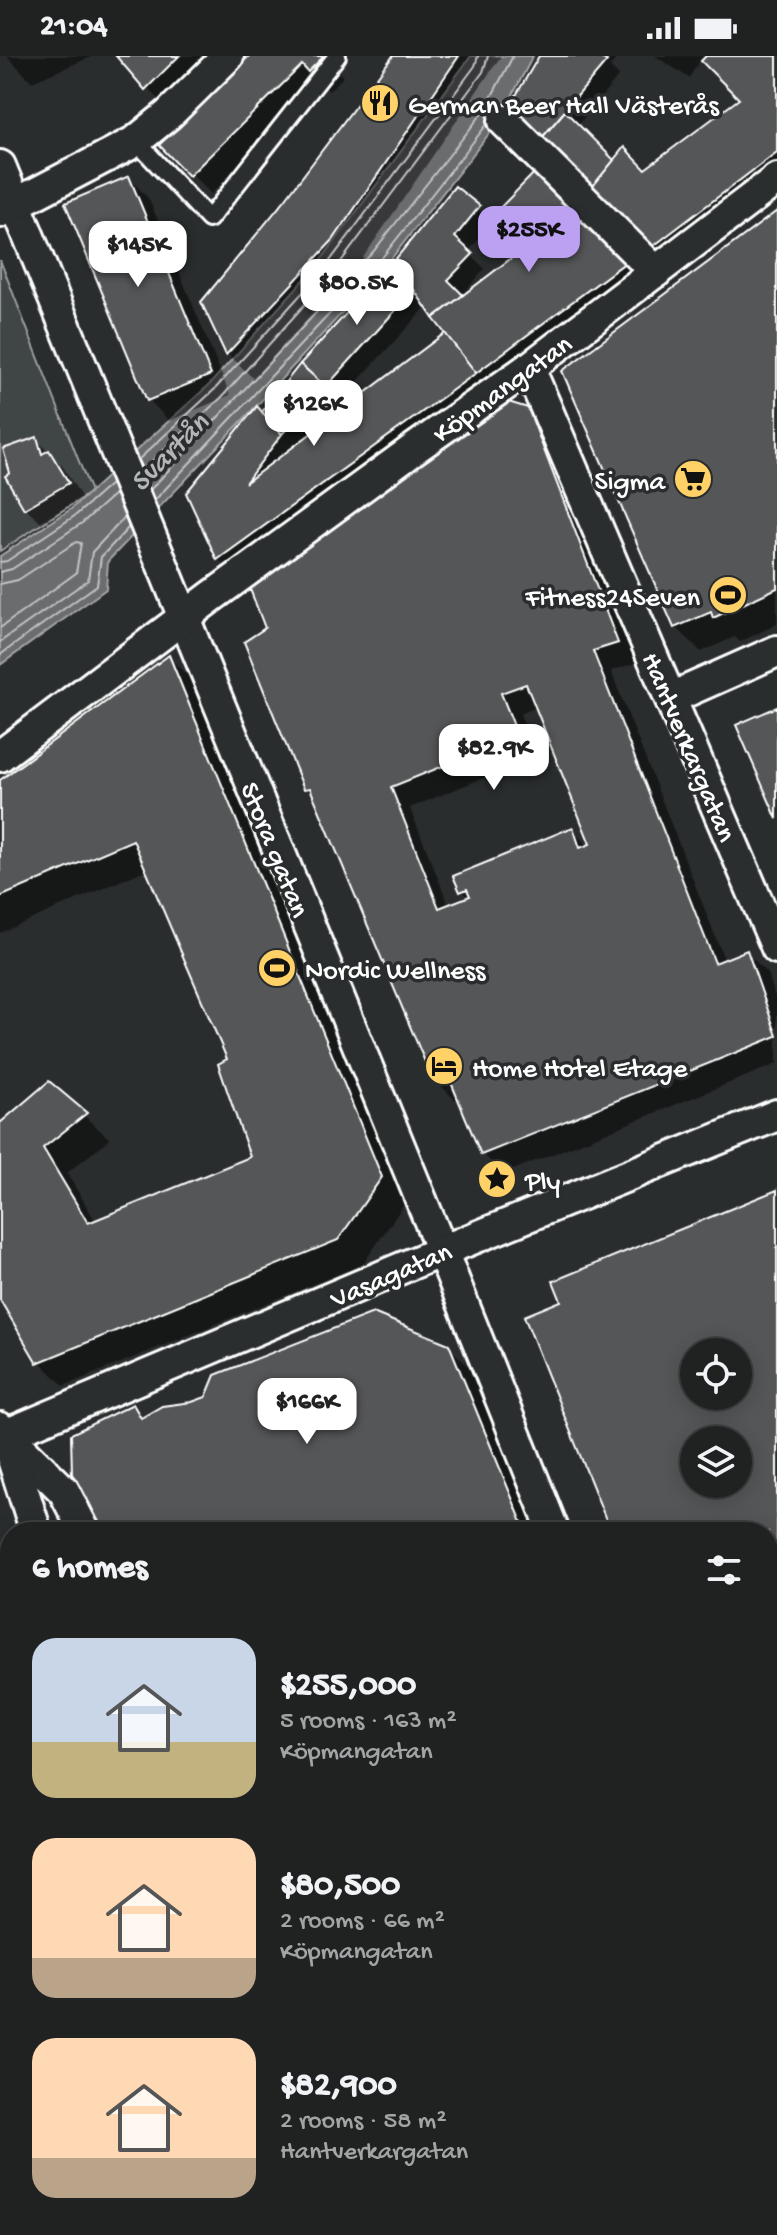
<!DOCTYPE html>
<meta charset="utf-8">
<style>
body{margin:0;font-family:"Gochi Hand",sans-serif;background:#2d2f2f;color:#f1f3f6;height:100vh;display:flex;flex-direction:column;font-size:30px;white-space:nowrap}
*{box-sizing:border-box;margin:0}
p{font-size:26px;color:#a2a4a5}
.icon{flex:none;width:44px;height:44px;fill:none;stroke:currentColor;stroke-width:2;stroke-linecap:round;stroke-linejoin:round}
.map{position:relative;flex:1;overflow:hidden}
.drawer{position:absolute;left:0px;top:1466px;width:778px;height:714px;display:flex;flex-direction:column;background:#202222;border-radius:32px 32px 0 0;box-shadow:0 4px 20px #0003,0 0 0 2px #3d3f40}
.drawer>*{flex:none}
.buttons{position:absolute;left:680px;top:1282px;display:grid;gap:16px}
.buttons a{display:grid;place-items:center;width:72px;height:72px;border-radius:50%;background:#202222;box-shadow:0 4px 20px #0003,0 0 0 2px #3d3f40;font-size:40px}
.price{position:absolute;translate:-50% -68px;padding:0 18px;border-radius:16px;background:#fff;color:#222;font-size:26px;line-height:52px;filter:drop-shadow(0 2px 4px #0008)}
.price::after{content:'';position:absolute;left:50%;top:48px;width:24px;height:18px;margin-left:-12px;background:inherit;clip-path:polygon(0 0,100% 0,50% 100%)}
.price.active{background:#bca0f2;color:#111}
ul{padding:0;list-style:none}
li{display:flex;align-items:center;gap:24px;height:200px;padding:0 32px}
li span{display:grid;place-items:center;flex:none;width:224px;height:160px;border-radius:24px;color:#555}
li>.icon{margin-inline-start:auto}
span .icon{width:96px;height:96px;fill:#fffc;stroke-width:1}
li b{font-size:34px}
h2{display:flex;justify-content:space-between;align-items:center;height:96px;padding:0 32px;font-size:34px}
.status{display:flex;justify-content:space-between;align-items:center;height:56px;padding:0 40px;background:#202222;direction:ltr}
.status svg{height:22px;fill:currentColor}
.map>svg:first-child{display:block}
.green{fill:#414445;stroke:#a0a2a2;stroke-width:2}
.water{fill:#6a6c6d;stroke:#a6a7a7;stroke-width:2}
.shadow{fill:#0007;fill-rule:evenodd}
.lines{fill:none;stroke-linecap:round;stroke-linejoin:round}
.shore{stroke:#c3c4c5;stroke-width:2}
.building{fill:#555758;stroke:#fff;stroke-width:2;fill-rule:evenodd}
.lane-casing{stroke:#fff;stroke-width:22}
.street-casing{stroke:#fff;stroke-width:36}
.lane{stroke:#2a2d2e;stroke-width:16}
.street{stroke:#2a2d2e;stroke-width:30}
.labels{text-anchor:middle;stroke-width:7;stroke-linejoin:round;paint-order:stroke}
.poi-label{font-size:28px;fill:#fff;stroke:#2a2d2e;text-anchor:start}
.street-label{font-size:28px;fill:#fff;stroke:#2a2d2e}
.water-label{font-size:30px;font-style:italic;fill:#b4b6b6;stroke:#2a2d2e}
</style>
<div class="status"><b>21:04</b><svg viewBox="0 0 49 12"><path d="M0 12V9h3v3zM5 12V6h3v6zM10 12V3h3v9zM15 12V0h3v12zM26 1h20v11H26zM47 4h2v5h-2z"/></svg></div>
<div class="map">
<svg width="777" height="2179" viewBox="0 0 777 2179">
<rect width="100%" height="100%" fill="#2a2d2e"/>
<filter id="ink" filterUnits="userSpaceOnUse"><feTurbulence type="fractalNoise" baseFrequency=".0125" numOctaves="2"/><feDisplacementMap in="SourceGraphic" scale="16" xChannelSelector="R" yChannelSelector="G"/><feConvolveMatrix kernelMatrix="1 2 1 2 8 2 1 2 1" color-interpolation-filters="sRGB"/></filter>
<g filter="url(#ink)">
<path class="green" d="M0,204L91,436L0,495Z"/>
<path class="water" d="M471,0H533L499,65L387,208L262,344L108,505L106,533L0,609V500L71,453L209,329L318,208Z"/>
<g class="shadow">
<path d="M7,0H93L32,26Z"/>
<path d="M118,0H229L171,57Z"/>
<path d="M252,0H347L335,12L343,21L329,35L323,28L211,138L162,89Z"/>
<path d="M397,0H501L358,209L253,322L228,298L203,246L285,146Z"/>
<path d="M541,0H618L610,11L619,20L577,70L614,107L645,116L742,44L722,23L701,8L708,0H777V139L674,218L525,67Z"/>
<path d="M655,0H703L689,22Z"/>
<path d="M538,116L645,227L243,528L218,503L189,438L263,359L455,133L491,164ZM495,163L525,194L460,244L459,242L485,213L468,196ZM427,250L448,278L311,380L309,378Z"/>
<path d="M129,122L149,143L230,339L169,365L149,344L67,148Z"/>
<path d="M777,157V568L740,586L735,581L701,596L676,571Z"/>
<path d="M526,354L547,375L636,607L611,615L725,905L747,897L767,917L777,946V1008L503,1118L482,1097L460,1042L455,1044L435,1024L316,741L306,732L267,573ZM537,651L593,790L589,791L572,774L462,835L469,842L449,850L410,752L537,700L520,658Z"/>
<path d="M36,383L63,411L82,442L40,466L26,452Z"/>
<path d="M169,602L194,626L405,1147L363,1208L64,1330L39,1305L0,1240V1070L49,1028L110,1083L67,1117L96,1166L252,1102L230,1004L148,813L0,877V726Z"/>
<path d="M777,1136V1624L768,1628V1476H614L564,1246ZM694,1296H738V1340H694ZM694,1384H738V1428H694Z"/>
<path d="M448,1290L474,1316L539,1476H107L133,1350L144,1362L193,1348Z"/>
<path d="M0,1525L10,1542V1607L0,1612Z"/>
<path d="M0,1614L10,1632V1938L0,1943V1840L9,1836L0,1818Z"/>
<path d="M777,1670V1888L768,1891V1674Z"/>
<path d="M10,1992V2170H363L369,2179H0V1997Z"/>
<path d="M768,2023L777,2044V2179H503L494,2170H768Z"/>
</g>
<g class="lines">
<g class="shore">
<path d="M138,404L214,334L324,213L475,10L478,0"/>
<path d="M142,414L222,341L331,219L483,16L488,0"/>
<path d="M150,434L373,196L484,55L513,0"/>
<path d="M155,444L381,203L488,67"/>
<path d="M0,506L7,505L76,459L111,428"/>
<path d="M0,516L12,513L82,467L115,438"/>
<path d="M0,528L18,524L76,486L81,487L76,517L0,572"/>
<path d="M0,586L88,524L92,496L125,461"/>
<path d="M0,599L97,529L101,501L129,471"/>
</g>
</g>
<g class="building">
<path d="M116,0H179L145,34Z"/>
<path d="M249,0H324L308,16L302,9L189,120L159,89Z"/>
<path d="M393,0H459L333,184L226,299L201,246L284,145Z"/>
<path d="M539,0H597L607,5L541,83L508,53Z"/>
<path d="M706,0H777V96L647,195L588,136L624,91L645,113L739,43L701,5Z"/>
<path d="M565,55L614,104L588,136L541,83Z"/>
<path d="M538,113L626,206L476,317L433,262L522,194L490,162Z"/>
<path d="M129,120L211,319L147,345L65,147Z"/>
<path d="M455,130L480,150L455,181L473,198L448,224L463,239L433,262L414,234L389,211Z"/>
<path d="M777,155V532L713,562L711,556L674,572L562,315Z"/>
<path d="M389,211L414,234L326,331L300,308Z"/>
<path d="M445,277L476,317L217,504L186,437L257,350L282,378L245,427Z"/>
<path d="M300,308L326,331L282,378L262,356Z"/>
<path d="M505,345L528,352L618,587L593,595L715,907L747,894L777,980L481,1099L448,1019L433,1025L310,732L304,733L244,586L265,572L250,533ZM526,628L590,788L580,792L573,771L453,820L460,836L467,833L470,840L439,852L391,731L518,680L501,637Z"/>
<path d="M37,381L42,398L49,394L69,427L24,453L5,420L10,417L3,393Z"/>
<path d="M169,599L382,1121L338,1184L37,1307L0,1244V1067L49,1025L87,1057L43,1092L88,1167L250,1101L218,1008L227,1003L133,784L0,841V724Z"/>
<path d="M777,651V763L736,669Z"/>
<path d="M777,1134V1589L768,1593V1476H611L524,1260L561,1245L553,1225ZM694,1296H738V1340H694ZM694,1384H738V1428H694Z"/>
<path d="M373,1257L449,1288L526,1476H104L72,1418L71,1378L133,1348L141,1362L162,1350L192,1346L206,1341L215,1319Z"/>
<path d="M0,1544L10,1565V1569L0,1574Z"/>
<path d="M0,1632L10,1650V1899L0,1905V1838L6,1835L0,1823Z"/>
<path d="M777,1668V1877L768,1855V1672Z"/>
<path d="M10,1990V2170H354L359,2179H0V1994Z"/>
<path d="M768,2052L777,2073V2131L768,2148Z"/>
<path d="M491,2170H710L686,2179L670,2173L666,2179H506Z"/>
</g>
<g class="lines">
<defs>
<path id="lane" d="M136,85L209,163L337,0"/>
<g id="street">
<path d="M504,65L656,216"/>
<path d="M0,110L442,1195L554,1476"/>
<path d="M0,156L136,85L169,58L228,0"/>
<path d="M529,312L777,892"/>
<path d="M671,642L777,595"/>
<path d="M0,700L211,541L411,395L529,312L777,123"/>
<path d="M0,1372L64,1435L85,1476"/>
<path d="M5,1379L442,1195L777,1059"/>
<path d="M6,1381L36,1476"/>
<path d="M768,1631L777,1627"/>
<path d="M0,1953L10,1948"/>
<path d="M768,1998L777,2020"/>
<path d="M414,2170L419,2179"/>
<path d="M474,2170L480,2179"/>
</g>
</defs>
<use href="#lane" class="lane-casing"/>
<use href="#street" class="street-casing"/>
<use href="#lane" class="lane"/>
<use href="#street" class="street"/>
</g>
</g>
<defs>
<symbol id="restaurant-disc" viewBox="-11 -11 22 22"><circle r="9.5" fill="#ffd166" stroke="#2a2d2e"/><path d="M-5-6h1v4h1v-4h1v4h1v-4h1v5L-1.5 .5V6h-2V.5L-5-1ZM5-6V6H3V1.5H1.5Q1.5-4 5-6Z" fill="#111"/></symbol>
<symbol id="supermarket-disc" viewBox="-11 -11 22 22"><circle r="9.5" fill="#ffd166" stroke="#2a2d2e"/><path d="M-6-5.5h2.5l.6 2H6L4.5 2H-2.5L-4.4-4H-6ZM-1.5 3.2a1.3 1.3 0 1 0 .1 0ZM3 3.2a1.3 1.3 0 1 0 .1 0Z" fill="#111"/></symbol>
<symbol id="stadium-disc" viewBox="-11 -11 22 22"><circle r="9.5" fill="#ffd166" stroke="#2a2d2e"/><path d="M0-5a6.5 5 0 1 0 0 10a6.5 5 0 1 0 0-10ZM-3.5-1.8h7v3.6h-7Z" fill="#111"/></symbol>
<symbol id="hotel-disc" viewBox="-11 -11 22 22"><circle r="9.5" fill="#ffd166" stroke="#2a2d2e"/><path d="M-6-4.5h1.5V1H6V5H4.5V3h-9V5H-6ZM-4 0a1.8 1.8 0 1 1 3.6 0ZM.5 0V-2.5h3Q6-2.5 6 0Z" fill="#111"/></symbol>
<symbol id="sight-disc" viewBox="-11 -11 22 22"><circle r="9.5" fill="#ffd166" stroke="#2a2d2e"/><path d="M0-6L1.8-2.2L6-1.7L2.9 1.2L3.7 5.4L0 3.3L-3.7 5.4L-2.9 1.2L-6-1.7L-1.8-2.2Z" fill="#111"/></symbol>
</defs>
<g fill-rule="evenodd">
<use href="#restaurant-disc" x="358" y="25" width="44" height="44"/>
<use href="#supermarket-disc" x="671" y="401" width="44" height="44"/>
<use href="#stadium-disc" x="706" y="517" width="44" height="44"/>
<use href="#stadium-disc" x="255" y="890" width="44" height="44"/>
<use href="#hotel-disc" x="422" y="988" width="44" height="44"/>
<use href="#sight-disc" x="475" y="1101" width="44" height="44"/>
</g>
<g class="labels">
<g class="poi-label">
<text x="408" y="57">German Beer Hall Västerås</text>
<text x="665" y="433" text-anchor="end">Sigma</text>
<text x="700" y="549" text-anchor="end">Fitness24Seven</text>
<text x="305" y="922">Nordic Wellness</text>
<text x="472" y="1020">Home Hotel Etage</text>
<text x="525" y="1133">Ply</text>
</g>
<g class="street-label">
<text transform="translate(501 331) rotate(-36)" y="10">Köpmangatan</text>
<text transform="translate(691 690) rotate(67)" y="10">Hantverkargatan</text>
<text transform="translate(277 793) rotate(68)" y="10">Stora gatan</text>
<text transform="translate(390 1217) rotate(-23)" y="10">Vasagatan</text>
</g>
<g class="water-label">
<text transform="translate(168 395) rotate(-45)" y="10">Svartån</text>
</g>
</g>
</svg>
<div class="buttons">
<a><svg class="icon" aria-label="locate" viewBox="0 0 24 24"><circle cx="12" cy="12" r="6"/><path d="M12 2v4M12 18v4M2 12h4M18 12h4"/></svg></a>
<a><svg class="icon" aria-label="layers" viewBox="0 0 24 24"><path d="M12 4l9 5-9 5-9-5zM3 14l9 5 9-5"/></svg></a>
</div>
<b class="price active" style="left:529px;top:218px">$255K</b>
<b class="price" style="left:138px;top:233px">$145K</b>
<b class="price" style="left:357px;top:271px">$80.5K</b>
<b class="price" style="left:314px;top:392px">$126K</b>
<b class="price" style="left:494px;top:736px">$82.9K</b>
<b class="price" style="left:307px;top:1390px">$166K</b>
<section class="drawer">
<h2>6 homes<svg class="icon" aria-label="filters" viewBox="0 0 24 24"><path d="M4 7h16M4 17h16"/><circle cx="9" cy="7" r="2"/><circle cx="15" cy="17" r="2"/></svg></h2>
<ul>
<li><span style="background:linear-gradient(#c9d6e8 65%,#c2b280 0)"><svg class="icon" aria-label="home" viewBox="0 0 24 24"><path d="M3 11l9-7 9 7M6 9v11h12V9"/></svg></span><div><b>$255,000</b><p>5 rooms · 163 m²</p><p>Köpmangatan</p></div></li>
<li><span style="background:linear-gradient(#ffd9b3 75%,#b9a48a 0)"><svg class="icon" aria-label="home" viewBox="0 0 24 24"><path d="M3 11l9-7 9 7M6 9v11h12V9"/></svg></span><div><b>$80,500</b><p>2 rooms · 66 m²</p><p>Köpmangatan</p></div></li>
<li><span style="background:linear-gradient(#ffd9b3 75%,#b9a48a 0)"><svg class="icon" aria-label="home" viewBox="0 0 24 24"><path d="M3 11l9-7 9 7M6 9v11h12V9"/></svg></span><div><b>$82,900</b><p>2 rooms · 58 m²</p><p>Hantverkargatan</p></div></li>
</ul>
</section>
</div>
